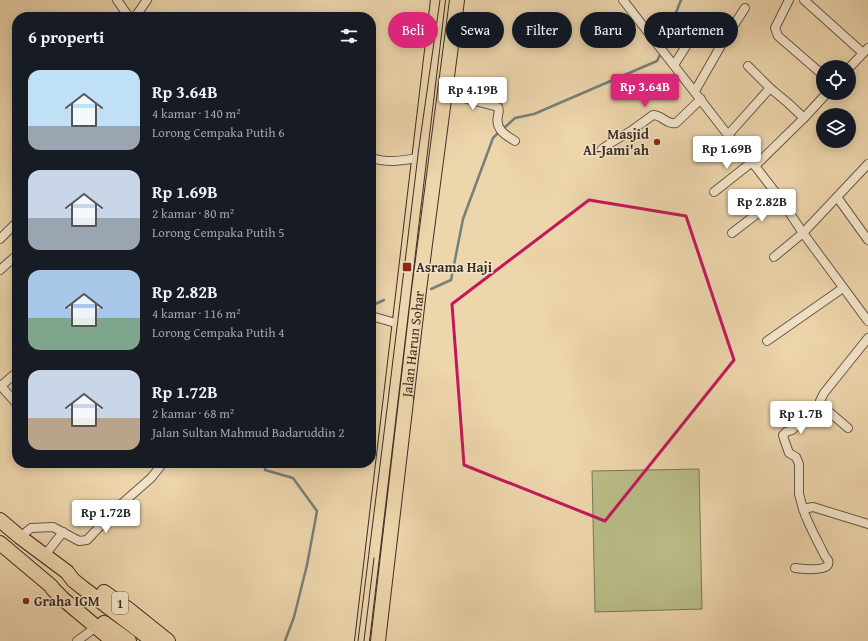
<!DOCTYPE html>
<html lang="id">
<meta charset="utf-8">
<style>
body{margin:0;font-family:"Gentium Book Plus",serif;background:#242831;color:#f1f3f6;height:100vh;display:flex;flex-direction:column;font-size:15px;white-space:nowrap}
*{box-sizing:border-box;margin:0}
p{font-size:13px;color:#9ea1a6}
.icon{flex:none;width:22px;height:22px;fill:none;stroke:currentColor;stroke-width:2;stroke-linecap:round;stroke-linejoin:round}
.map{position:relative;flex:1;overflow:hidden}
.drawer{position:absolute;left:12px;top:12px;width:364px;height:456px;display:flex;flex-direction:column;background:#171b24;border-radius:16px;box-shadow:0 2px 10px #0003}
.drawer>*{flex:none}
.banner{position:absolute;left:388px;top:12px;width:380px;height:36px;display:flex;gap:8px}
.tools{position:absolute;left:816px;top:60px;display:grid;gap:8px}
.tools a{display:grid;place-items:center;width:40px;height:40px;border-radius:50%;background:#171b24;box-shadow:0 2px 10px #0003;font-size:20px}
.price{position:absolute;translate:-50% -34px;padding:0 9px;border-radius:4px;background:#fff;color:#222;font-size:13px;line-height:26px;filter:drop-shadow(0 1px 2px #0008)}
.price::after{content:'';position:absolute;left:50%;top:24px;width:12px;height:9px;margin-left:-6px;background:inherit;clip-path:polygon(0 0,100% 0,50% 100%)}
.price.selected{background:#db2777;color:#fff}
ul{padding:0;list-style:none}
li{display:flex;align-items:center;gap:12px;height:100px;padding:0 16px}
li span{display:grid;place-items:center;flex:none;width:112px;height:80px;border-radius:12px;color:#555}
li>.icon{margin-inline-start:auto}
span .icon{width:48px;height:48px;fill:#fffc;stroke-width:1}
li b{font-size:17px}
h2{display:flex;justify-content:space-between;align-items:center;height:48px;padding:0 16px;font-size:17px}
.tag{padding:0 14px;border-radius:18px;background:#171b24;box-shadow:0 2px 10px #0003;font-size:14px;line-height:36px}
.tag.selected{background:#db2777;color:#fff}
.map>svg:first-child{display:block}
.green{fill:#babd88;stroke:#7a7658}
.lines{fill:none;stroke-linecap:round;stroke-linejoin:round}
.stream{stroke:#75807b;stroke-width:2.5}
.street-casing{stroke:#685848;stroke-width:10}
.highway-casing{stroke:#3b2f27;stroke-width:16}
.street{stroke:#f3e4c9;stroke-width:8}
.highway{stroke:#edd5ac;stroke-width:14}
.tram{stroke:#3b2f27;stroke-width:1}
.marked{fill:none;stroke:#c2185b;stroke-width:3;stroke-linejoin:round}
.poi-dot{fill:#8f2418;stroke:#f3e4c9;stroke-width:1.5}
.labels{text-anchor:middle;stroke-width:3;stroke-linejoin:round;paint-order:stroke}
.shield{fill:#f3e4c9;stroke:#726558;stroke-width:1}
.shield-label{font-size:13px;font-weight:bold;fill:#3b2f27}
.poi-label{font-size:14px;font-weight:bold;fill:#3b2f27;stroke:#f3e4c9;text-anchor:start}
.street-label{font-size:14px;fill:#3b2f27;stroke:#f3e4c9}
</style>
<div class="map">
<svg width="868" height="641" viewBox="0 0 868 641">
<rect width="100%" height="100%" fill="#edd5ac"/>
<filter id="stains"><feTurbulence type="fractalNoise" baseFrequency=".005" numOctaves="4"/><feColorMatrix values="0 0 0 0 .2 0 0 0 0 .09 0 0 0 0 .02 0 0 0 .5 -.17"/></filter>
<radialGradient id="worn" r=".72"><stop offset=".6" stop-color="#630" stop-opacity="0"/><stop offset="1" stop-color="#630" stop-opacity=".3"/></radialGradient>
<path class="green" d="M699,469L702,609L595,612L592,471Z"/>
<g class="lines">
<g class="stream">
<path d="M662,48L681,0"/>
<path d="M503,129L515,118L534,114L657,61L661,53"/>
<path d="M431,289L451,280L463,219L493,138L499,132"/>
<path d="M371,306L384,300"/>
<path d="M265,463V470L293,478L317,511L307,565L294,617L285,641"/>
</g>
<defs>
<g id="street">
<path d="M117,0L129,17"/>
<path d="M623,0L728,135L752,162L779,197L803,233L868,321"/>
<path d="M789,0L775,28L778,36L823,75"/>
<path d="M804,0L863,53"/>
<path d="M135,17L147,0"/>
<path d="M674,65L690,40"/>
<path d="M748,66L770,88"/>
<path d="M849,68L868,48"/>
<path d="M695,91L723,42L745,8"/>
<path d="M444,95L460,97L498,107C500,111 498,112 498,116C495,129 505,135 515,141"/>
<path d="M728,135L770,88L788,103L804,118"/>
<path d="M602,149L612,142L631,131L653,115C662,115 667,125 676,123L701,99"/>
<path d="M371,158C390,163 399,161 418,158"/>
<path d="M755,166L804,118L827,93"/>
<path d="M714,192L752,162"/>
<path d="M837,197L868,240"/>
<path d="M732,233L779,197"/>
<path d="M0,239L17,222"/>
<path d="M774,257L803,233L868,164"/>
<path d="M0,270L17,255"/>
<path d="M371,316L399,324"/>
<path d="M767,341L843,288"/>
<path d="M0,385L17,404"/>
<path d="M1,386L17,372"/>
<path d="M848,428L820,404V401L824,393L868,338"/>
<path d="M803,509L799,494V464L796,457L789,453L784,439L783,435L786,432L792,430L820,404"/>
<path d="M20,537L31,528L53,527L79,541L87,540L118,507L151,478L163,463"/>
<path d="M45,555L63,532"/>
<path d="M795,568C803,569 821,571 827,566C829,564 829,563 828,560C826,558 824,555 823,552C816,538 808,524 803,509L813,507L868,524"/>
<path d="M77,641L96,627"/>
</g>
<g id="highway">
<path d="M0,520L20,537L67,572L73,580L83,588L153,641"/>
<path d="M0,543L51,586L53,589L63,599L113,641"/>
<path d="M104,592L128,609L168,641"/>
<path d="M104,623L129,641"/>
<path d="M362,641L438,0"/>
<path id="s1" d="M378,641L419,290L457,0"/>
</g>
</defs>
<use href="#street" class="street-casing"/>
<use href="#highway" class="highway-casing"/>
<use href="#street" class="street"/>
<use href="#highway" class="highway"/>
<g class="tram">
<path d="M358,641L387,409L419,147L440,0"/>
<path d="M364,641L374,558"/>
</g>
</g>
<path class="marked" d="M589,200L686,216L734,360L605,521L464,465L452,304Z"/>
<g class="poi-dot">
<circle cx="657" cy="142" r="4"/>
<rect x="402" y="262" width="10" height="10" rx="2"/>
<circle cx="26" cy="601" r="4"/>
</g>
<g class="labels">
<rect class="shield" x="112" y="592" width="16" height="22" rx="3"/>
<g class="shield-label">
<text x="120" y="608">1</text>
</g>
<g class="poi-label">
<text x="649" y="139" text-anchor="end">Masjid<tspan x="649" dy="16">Al-Jami'ah</tspan></text>
<text x="416" y="272">Asrama Haji</text>
<text x="34" y="606">Graha IGM</text>
</g>
<g class="street-label">
<text dy="5" stroke="none"><textPath href="#s1" startOffset="299">Jalan Harun Sohar</textPath></text>
</g>
</g>
<rect width="100%" height="100%" filter="url(#stains)"/>
<rect width="100%" height="100%" fill="url(#worn)"/>
</svg>
<div class="tools">
<a><svg class="icon" aria-label="locate" viewBox="0 0 24 24"><circle cx="12" cy="12" r="6"/><path d="M12 2v4M12 18v4M2 12h4M18 12h4"/></svg></a>
<a><svg class="icon" aria-label="layers" viewBox="0 0 24 24"><path d="M12 4l9 5-9 5-9-5zM3 14l9 5 9-5"/></svg></a>
</div>
<b class="price selected" style="left:645px;top:108px">Rp 3.64B</b>
<b class="price" style="left:473px;top:111px">Rp 4.19B</b>
<b class="price" style="left:727px;top:170px">Rp 1.69B</b>
<b class="price" style="left:762px;top:223px">Rp 2.82B</b>
<b class="price" style="left:801px;top:435px">Rp 1.7B</b>
<b class="price" style="left:106px;top:534px">Rp 1.72B</b>
<div class="banner">
<a class="tag selected">Beli</a>
<a class="tag">Sewa</a>
<a class="tag">Filter</a>
<a class="tag">Baru</a>
<a class="tag">Apartemen</a>
</div>
<section class="drawer">
<h2>6 properti<svg class="icon" aria-label="filters" viewBox="0 0 24 24"><path d="M4 7h16M4 17h16"/><circle cx="9" cy="7" r="2"/><circle cx="15" cy="17" r="2"/></svg></h2>
<ul>
<li><span style="background:linear-gradient(#bfe0f5 70%,#9aa5b1 0)"><svg class="icon" aria-label="home" viewBox="0 0 24 24"><path d="M3 11l9-7 9 7M6 9v11h12V9"/></svg></span><div><b>Rp 3.64B</b><p>4 kamar · 140 m²</p><p>Lorong Cempaka Putih 6</p></div></li>
<li><span style="background:linear-gradient(#c9d6e8 60%,#9aa5b1 0)"><svg class="icon" aria-label="home" viewBox="0 0 24 24"><path d="M3 11l9-7 9 7M6 9v11h12V9"/></svg></span><div><b>Rp 1.69B</b><p>2 kamar · 80 m²</p><p>Lorong Cempaka Putih 5</p></div></li>
<li><span style="background:linear-gradient(#a9c7e8 60%,#7fa58c 0)"><svg class="icon" aria-label="home" viewBox="0 0 24 24"><path d="M3 11l9-7 9 7M6 9v11h12V9"/></svg></span><div><b>Rp 2.82B</b><p>4 kamar · 116 m²</p><p>Lorong Cempaka Putih 4</p></div></li>
<li><span style="background:linear-gradient(#c9d6e8 60%,#b9a48a 0)"><svg class="icon" aria-label="home" viewBox="0 0 24 24"><path d="M3 11l9-7 9 7M6 9v11h12V9"/></svg></span><div><b>Rp 1.72B</b><p>2 kamar · 68 m²</p><p>Jalan Sultan Mahmud Badaruddin 2</p></div></li>
</ul>
</section>
</div>
